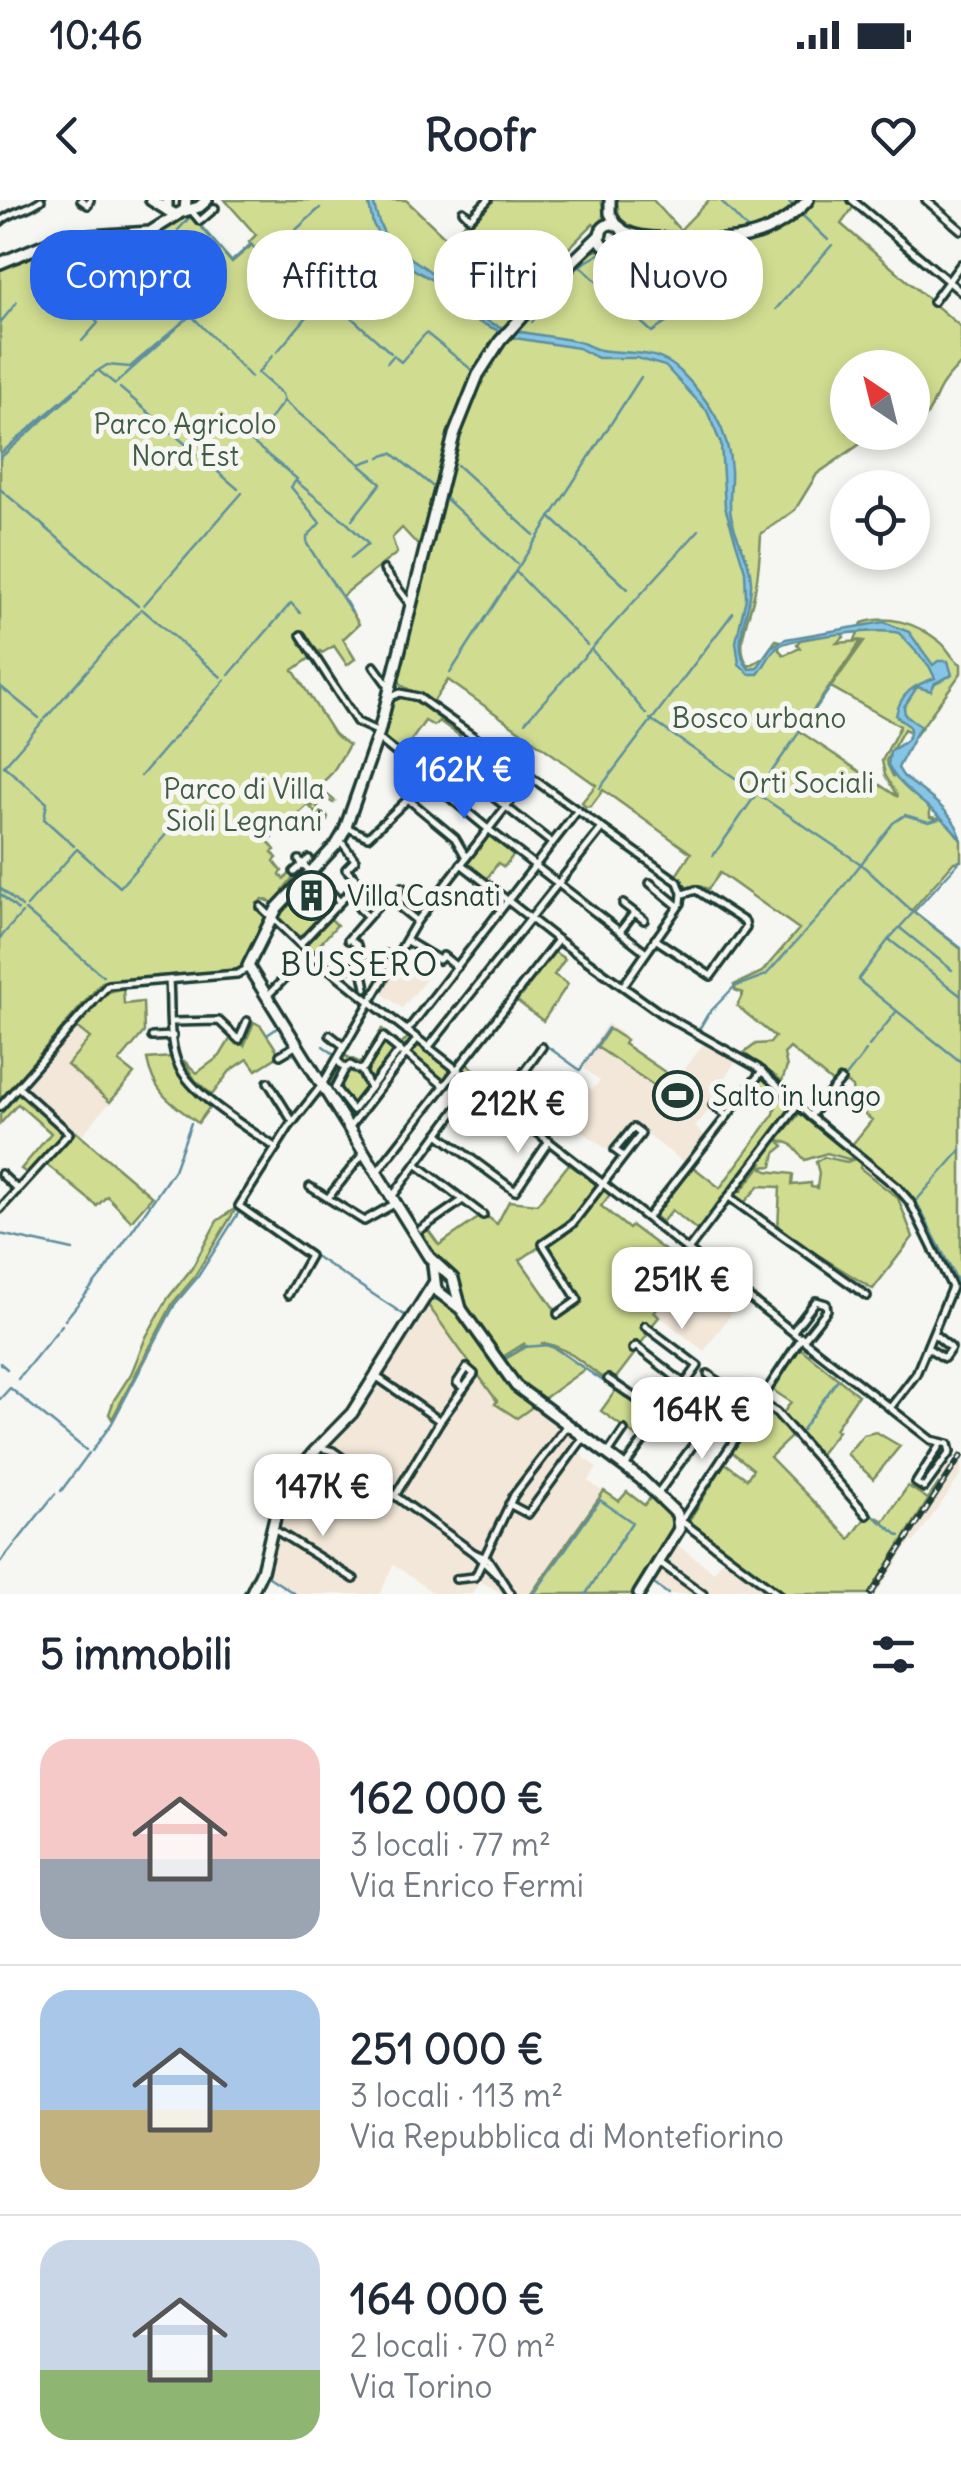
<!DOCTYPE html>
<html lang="it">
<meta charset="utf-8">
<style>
body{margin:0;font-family:Delius,sans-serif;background:#f2f2f3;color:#1f2937;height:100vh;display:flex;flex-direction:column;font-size:38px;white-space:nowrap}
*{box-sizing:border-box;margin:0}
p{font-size:32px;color:#747a83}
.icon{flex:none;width:55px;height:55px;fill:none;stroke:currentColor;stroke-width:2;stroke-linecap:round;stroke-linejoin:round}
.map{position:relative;height:1394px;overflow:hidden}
.details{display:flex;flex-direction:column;background:#fff;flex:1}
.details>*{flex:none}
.guide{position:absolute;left:30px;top:30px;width:902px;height:90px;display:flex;gap:20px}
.needle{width:65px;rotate:325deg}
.fabs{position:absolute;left:830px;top:150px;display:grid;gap:20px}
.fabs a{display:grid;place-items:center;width:100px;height:100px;border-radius:50%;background:#fff;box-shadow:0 5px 15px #0003;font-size:50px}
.price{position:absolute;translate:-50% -85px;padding:0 22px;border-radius:20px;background:#fff;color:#222;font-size:32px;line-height:65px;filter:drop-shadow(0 2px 5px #0008)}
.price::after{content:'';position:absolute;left:50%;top:60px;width:30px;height:22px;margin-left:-15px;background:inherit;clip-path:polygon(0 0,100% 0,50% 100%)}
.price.on{background:#2563eb;color:#fff}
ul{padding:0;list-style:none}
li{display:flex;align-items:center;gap:30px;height:250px;padding:0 40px}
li+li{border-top:2px solid #e0e1e3}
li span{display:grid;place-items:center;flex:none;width:280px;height:200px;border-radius:30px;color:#555}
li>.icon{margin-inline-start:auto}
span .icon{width:120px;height:120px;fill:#fffc;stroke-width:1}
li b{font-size:42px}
h2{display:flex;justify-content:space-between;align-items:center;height:120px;padding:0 40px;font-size:42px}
.pill{padding:0 35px;border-radius:40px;background:#fff;box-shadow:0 5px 15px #0003;font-size:35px;line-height:90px}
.pill.on{background:#2563eb;color:#fff}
.status{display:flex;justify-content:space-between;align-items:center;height:70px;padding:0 50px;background:#fff;direction:ltr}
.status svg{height:28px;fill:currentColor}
header{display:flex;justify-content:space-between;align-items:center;height:130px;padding:0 40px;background:#fff;font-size:45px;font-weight:800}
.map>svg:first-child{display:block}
.built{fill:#f2e7d8}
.green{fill:#d0dd90;stroke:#788d62;stroke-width:2.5;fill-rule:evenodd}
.water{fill:#86c5e6;stroke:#5d8f9f;stroke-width:2.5}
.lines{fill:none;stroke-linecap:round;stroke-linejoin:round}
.stream{stroke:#5d8f9f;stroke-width:2.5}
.street-casing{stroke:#1f3d34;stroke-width:12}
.secondary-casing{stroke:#1f3d34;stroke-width:16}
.street{stroke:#f6f6f2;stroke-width:5}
.secondary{stroke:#f6f6f2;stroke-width:9}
.rail-casing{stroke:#1f3d34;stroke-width:6}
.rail{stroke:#f6f6f2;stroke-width:2.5;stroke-dasharray:8;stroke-linecap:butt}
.labels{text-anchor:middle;stroke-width:10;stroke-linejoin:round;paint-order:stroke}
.park-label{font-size:28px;fill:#425d46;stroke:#f6f6f2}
.poi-label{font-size:28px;fill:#1f3d34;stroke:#f6f6f2;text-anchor:start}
.quarter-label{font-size:32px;letter-spacing:2.5px;fill:#1f3d34;stroke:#f6f6f2}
</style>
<div class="status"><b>10:46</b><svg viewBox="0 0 49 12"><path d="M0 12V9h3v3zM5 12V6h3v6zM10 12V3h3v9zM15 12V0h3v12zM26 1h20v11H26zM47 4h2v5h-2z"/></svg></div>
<header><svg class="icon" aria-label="back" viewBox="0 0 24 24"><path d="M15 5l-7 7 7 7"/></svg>Roofr<svg class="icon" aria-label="heart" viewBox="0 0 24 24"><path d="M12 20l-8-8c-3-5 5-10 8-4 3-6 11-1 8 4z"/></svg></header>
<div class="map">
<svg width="961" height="1394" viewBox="0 0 961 1394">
<rect width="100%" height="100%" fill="#f6f6f2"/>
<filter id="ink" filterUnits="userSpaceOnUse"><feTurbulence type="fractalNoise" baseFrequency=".01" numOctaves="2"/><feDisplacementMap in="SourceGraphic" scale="20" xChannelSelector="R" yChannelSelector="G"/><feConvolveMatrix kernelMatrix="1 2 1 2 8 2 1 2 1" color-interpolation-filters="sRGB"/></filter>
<g filter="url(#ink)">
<g class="built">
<path d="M414,766L429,776L402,808L379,791L391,769L406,778Z"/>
<path d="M607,823L629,839L626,845L677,880L704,843L737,860L724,878L730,884L695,927L707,938L686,964L632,923L609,951L558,914L578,880L592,890L600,881L581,866Z"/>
<path d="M75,826L134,874L81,936L24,885Z"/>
<path d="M679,1077L688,1087V1096L706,1094L704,1086L709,1079L729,1095L732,1092L737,1097L735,1100L739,1103L704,1151L654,1112Z"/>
<path d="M424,1101L497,1201L496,1204L516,1218L534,1203L580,1239L574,1249L597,1268L588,1281L603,1292L531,1394H504L480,1381L472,1394H435L393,1364L380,1394H296L262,1372L278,1305L338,1229Z"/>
<path d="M961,1251V1275L914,1342L911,1341L876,1394H869L939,1283L936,1280L941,1269L946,1261L952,1265Z"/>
<path d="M673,1342L714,1372L725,1357L777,1394H668L648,1380Z"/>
</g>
<g class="green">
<path d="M225,0H406L447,39L490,0H601C604,11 605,19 598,28L593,24L565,52L546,34L534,49L557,73L567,71L591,52L634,41L750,38L810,0H849L855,5L841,24L961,127V163C955,170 948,176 943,184C932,199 933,218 913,225L912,168H848V232L876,233L817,274L795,310L761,334C760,353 759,372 755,390C752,413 732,447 749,466L763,458L776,440L780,441L779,450L784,455L800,448L797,444L800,440L841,433L844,437L837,443L861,441L799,531L898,597L885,575L882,561L900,526L831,487L864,441L855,440L862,423C888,414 916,423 939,441C949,448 949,457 961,464V473L916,535L904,529L886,561L893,576L908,581L929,601L930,617L946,620L961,640V661L954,662L912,710L961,749V1090L910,994L851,946L872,920L854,905L852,887L840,877L834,884L790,848L784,854L787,867L782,881L744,853L756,844L770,843L775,837L737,806L743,793L735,790L734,785L762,772L799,729L720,673L708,689L696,685L687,688L677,674L691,653L603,590L591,606L585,607L582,602L596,585L448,480L433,502L401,485L398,476L427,355L402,328L392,338L397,353L342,396L359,424L343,439L355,459L347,465L334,446L322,453L320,451L293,470L334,534L349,545L332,573L305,600L313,606L325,593L335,601L333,603L325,598L317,607L325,620L327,617L323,612L328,617L327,621H324L308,605L268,641L275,650L272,652L277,658L274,661L282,671L280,675L284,679L291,673L294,676L283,690L287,694L277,704L263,699L257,704L268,718L245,766L236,772L102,782L0,900V64L58,42L139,35L196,11L192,16L232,62L251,46L249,42L256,35Z"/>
<path d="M617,0H653L680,30L709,0H799C765,37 722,36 676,33C654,32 635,34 619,17Z"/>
<path d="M400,495L433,508L431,512L462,533L460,536L439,521L434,526L425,521L408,545L416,552L413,557L434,572L431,577L382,537L390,502Z"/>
<path d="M489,632L515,653L504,667L498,663L486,680L469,666L468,660Z"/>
<path d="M299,686L325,714L310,730L327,715L337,725L311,754V750L303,740L298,739L276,716Z"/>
<path d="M553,751L565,759L554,775L568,784L543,821L516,800Z"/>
<path d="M123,788L124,804L143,802L144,832L119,862L134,874L110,902L67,865L90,838L75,826L96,806L94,804L105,793Z"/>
<path d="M254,822L261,826L280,855L256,870L248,859L230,871L212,895L195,880L183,860L197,873L220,856L232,836L244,846Z"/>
<path d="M382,829L401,845L409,836L413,839L404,849L407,852L417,840L456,870L464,861L480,874L468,888L452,876L444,885L406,854L402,858L398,856L372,889L376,892L371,898L367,895L356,909L360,913L347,921L325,884L326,880L330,881L341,854L361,863Z"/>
<path d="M609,829L626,840L624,844L678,881L668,895L597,847Z"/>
<path d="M172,857L188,885L212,904L198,923C171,903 154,894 147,859Z"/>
<path d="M762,876L793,907L698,1031L672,1010L662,1022L653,1015L692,966L720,988L774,914L777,901L758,882Z"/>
<path d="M19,893L64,933L28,974L21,969L51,933L18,904L0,924V915Z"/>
<path d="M800,913L861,961L860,968L898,998L913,1037L873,1089L778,1030L780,987L759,986L743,1004L733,996L738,990L741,991L763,963L760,960ZM777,939L791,944L805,960L827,953L848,959L857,958L847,962L824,957L816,962L819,973L817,988L811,987V983L792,985L793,974L767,971L761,967L772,966L775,953L784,946Z"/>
<path d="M76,932L152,997L131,1021L107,996L97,1006L46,964Z"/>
<path d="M569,964L598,986L585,1003L602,984L612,992L601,1006L629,1029L632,1026L687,1067L654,1112L659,1117L649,1129L645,1126L642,1130L647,1135L640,1145L635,1143L631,1149L635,1153L616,1178L609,1175L605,1180C587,1167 564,1144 541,1143L557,1149L585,1169L517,1218L495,1204L497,1201L425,1101L434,1096L450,1100L498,1163L528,1146L522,1147L525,1143L501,1158L458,1097L460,1085L456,1075L438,1062L418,1032L426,1027L439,1045L484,1014L497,1024L509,1001L537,1004ZM542,1045L578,1100L558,1114L520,1060Z"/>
<path d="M237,1007L193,1079L173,1103L112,1219L109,1214L114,1200L131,1174L146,1137L168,1098L192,1068L217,1021Z"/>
<path d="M799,1147L858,1195L835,1229L838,1231L817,1258L781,1216L791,1202L771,1189Z"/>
<path d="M616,1190L654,1217L641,1240L601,1211Z"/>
<path d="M772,1213L791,1237L770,1257L850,1339L869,1313L884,1321L908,1286L928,1299L939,1283L869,1394H780L688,1322L725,1263L747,1279L753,1269L732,1252L747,1229L757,1236Z"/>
<path d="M876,1232L900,1246L873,1279L847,1254L863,1235Z"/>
<path d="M604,1291L619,1301L627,1292L644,1305L655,1293L668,1306L678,1325L636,1394H531Z"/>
</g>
<path class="water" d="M368,0H373C383,49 398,47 432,73C458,93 472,119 504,128C528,135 555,136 579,142C587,144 593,149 601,150C630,155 656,148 680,171C708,199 729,229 731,270C732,285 728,301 731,316C735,338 750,357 751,381C753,411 728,443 749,469L757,468L771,447L786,439L884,422L909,432L933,465L938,461H948L952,475L935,483L931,491L917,487L904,507L905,515L920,526L898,568L903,576C922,592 958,613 961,640C941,610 902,594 888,565L890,552C899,544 914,541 909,526L896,516C900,492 915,485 935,478L929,466L899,433C881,428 791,437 777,447C769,454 765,466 758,474H749L739,464L736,442L746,398L745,371L725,307L721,244L707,211L665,166L637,158H598L578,148L515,138L472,119L432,80L401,62L385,45L373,24Z"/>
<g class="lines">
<g class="stream">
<path d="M616,0L618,18L628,27L641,32L709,36"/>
<path d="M720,0L749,31"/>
<path d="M194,18L231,62L251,44L264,59"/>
<path d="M757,29L794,7L787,0"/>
<path d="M178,30L191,16"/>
<path d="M60,44L128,85L174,35"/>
<path d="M623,50C646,36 703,47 731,46L730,49L763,39L802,15L828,40"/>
<path d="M266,57L320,8"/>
<path d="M45,63L62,82"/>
<path d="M726,63L730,50"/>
<path d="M580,66L652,132L672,119"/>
<path d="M34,75L57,44"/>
<path d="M51,99L65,86L98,123L82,141"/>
<path d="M102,107L125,87"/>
<path d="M776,109L832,45"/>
<path d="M312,110L324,93L391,153"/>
<path d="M532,122L579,66L601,53L620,52"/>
<path d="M0,123L17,102"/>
<path d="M277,152L311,112"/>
<path d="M273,155L258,173L282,194L284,201L360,264L374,259"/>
<path d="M395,157L401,162L426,133L472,170"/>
<path d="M387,163L394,155"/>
<path d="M99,171L115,184L176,129"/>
<path d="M120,188L238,289"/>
<path d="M284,201L252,242L297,279L291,287L320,323L307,337V344L351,411"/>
<path d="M150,232L158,223"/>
<path d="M0,254L96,172L107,165L130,167L191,115L251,177"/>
<path d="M380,257L392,253L437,290"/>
<path d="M0,258L74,193"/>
<path d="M457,265L534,335"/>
<path d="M297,282L345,321L368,344L351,358"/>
<path d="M0,289L138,406"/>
<path d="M444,297L517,364"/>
<path d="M550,317L628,389"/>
<path d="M352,320L381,283L361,266"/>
<path d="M516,372L587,445"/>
<path d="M144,405L242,293"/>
<path d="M143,410L221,477"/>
<path d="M592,450L646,514"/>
<path d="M450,473L641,177"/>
<path d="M229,475L291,403L300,413"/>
<path d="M0,486L39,518"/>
<path d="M45,519L141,409"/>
<path d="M650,519L754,591"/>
<path d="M43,521L4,566L47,603L44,619L74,646"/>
<path d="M525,522L699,330"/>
<path d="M172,540L225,480"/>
<path d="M141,576L170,542"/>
<path d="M761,587L830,488"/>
<path d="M600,588L733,413"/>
<path d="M756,593L861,664L911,710"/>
<path d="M77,649L120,687L169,631"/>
<path d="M713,656L755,596"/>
<path d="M961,660L889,739L858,780L961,862"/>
<path d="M0,688L22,707"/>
<path d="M0,694L18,710"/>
<path d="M27,706L76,650"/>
<path d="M25,710L103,776"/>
<path d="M914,712L961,748"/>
<path d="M900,728L952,770"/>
<path d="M0,738L22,713"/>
<path d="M890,740L961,796"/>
<path d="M698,831L708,814L734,787L766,775L825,710L893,623L905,615L929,622L942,618"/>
<path d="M267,835L282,825"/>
<path d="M541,842L580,870L608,828"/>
<path d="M323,846L334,854"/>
<path d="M869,846L896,812"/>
<path d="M845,878L866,851"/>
<path d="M961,950L916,1001L961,1088"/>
<path d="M242,1008L265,971"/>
<path d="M0,1034L73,1050"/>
<path d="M303,1048L406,1116"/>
<path d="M427,1103L433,1099L443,1101"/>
<path d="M65,1120L103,1073L174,970L191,923"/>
<path d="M503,1159L524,1147L550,1145L653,1215"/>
<path d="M0,1163L7,1169"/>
<path d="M492,1163L509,1185"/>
<path d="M18,1179L62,1125"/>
<path d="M0,1199L10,1188L86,1250"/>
<path d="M799,1234L838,1179"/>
<path d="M92,1251L112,1223L175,1104L197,1078L239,1012"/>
<path d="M61,1291L89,1253"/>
<path d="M872,1315L900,1336"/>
<path d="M687,1321L709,1285"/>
<path d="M0,1363L55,1294"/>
<path d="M266,1375L295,1394"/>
<path d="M651,1382L668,1394"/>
<path d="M534,1394L600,1300L632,1322L586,1394"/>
</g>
<defs>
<g id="street">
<path d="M81,0L88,5L90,0"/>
<path d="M852,0L961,92"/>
<path d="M926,0L961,30"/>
<path d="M190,9L200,21L215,8"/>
<path d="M463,11L470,18L488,0"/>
<path d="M0,22C11,11 28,10 41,0"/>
<path d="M933,102L961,64"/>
<path d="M384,370L409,403"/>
<path d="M301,435L357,522L379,532"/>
<path d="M374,466L390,488"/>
<path d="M391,497L400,493L418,497L678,682L682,693L681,703L623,786"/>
<path d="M379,539L488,629L646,752"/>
<path d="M482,588L552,643"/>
<path d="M346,627L368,637L408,599L455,638L466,657"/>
<path d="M299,660L339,701"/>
<path d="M461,664L558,740L660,813L758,868L810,916L897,987L910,1002L952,1087L916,1174L890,1208"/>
<path d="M294,672L309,659"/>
<path d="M650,683L678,706"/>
<path d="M349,693C362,706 374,707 391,700L417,721"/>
<path d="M390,700L402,687"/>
<path d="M360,702L359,708L368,717L379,705"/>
<path d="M623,704L644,720"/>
<path d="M261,707L309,753L373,804L931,1240L948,1244L950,1252L924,1288L916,1283L941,1243"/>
<path d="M621,730L634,713"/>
<path d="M349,739L357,745L366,788"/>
<path d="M655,739L711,776L746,728L745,722L696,690L683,694"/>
<path d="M348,740L368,717"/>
<path d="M407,741L439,760L443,756L457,767"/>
<path d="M300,744L359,682L346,669L355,660L340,640"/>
<path d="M339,767L344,769L385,754L395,760"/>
<path d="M169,780C171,805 168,835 176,859C186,893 247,927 276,948"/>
<path d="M268,795L292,771"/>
<path d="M172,822L219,821L239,840L247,821"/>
<path d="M407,831L578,610"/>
<path d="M330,835L344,846"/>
<path d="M152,837L173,836"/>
<path d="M428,848L602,628"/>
<path d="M406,854L444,886"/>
<path d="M280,855L297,845"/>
<path d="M337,860L345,869L335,888L352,910"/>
<path d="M345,869L350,865L359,870L364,868L383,837L405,855"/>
<path d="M361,870L370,888"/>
<path d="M268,882L293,922"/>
<path d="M501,904L542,847"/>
<path d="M713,905L727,916"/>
<path d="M0,907L108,785L237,774L249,768"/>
<path d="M353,910L400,850"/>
<path d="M455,911L472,924"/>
<path d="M810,916L841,880"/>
<path d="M349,928L417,839"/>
<path d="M438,934L515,991L549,941"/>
<path d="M416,964L483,1015"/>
<path d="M377,972L558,740"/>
<path d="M1,974L17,989"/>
<path d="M310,987L364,1021L396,1003"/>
<path d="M392,997L475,884"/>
<path d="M729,997L867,1096"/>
<path d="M328,998L363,954"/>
<path d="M0,1009L69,933L18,887"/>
<path d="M648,1017L762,871"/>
<path d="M421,1029L463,1000"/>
<path d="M689,1049L798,905"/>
<path d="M288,1095L310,1056L239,1006L289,927L322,885L417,721L530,576"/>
<path d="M558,1114L578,1100L543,1044L572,1024L641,934L633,928L615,950L623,956"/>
<path d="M793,1131L816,1101L826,1104L827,1110L804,1139"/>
<path d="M928,1148L944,1158L951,1148L934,1134"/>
<path d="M633,1149L636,1146L742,1229"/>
<path d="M708,1174L755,1210"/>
<path d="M377,1177L440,1221"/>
<path d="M608,1179L661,1216"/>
<path d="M464,1188L457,1183L467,1168"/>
<path d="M760,1202L776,1212L867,1315"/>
<path d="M318,1247L333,1251L474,1353L497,1375"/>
<path d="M609,1252L624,1230"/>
<path d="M625,1266L698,1166L645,1126"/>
<path d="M658,1293L718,1211"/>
<path d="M395,1296L440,1221L474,1174L467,1168"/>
<path d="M509,1304L528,1314L584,1237"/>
<path d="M680,1323L802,1137"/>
<path d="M680,1324L684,1323L778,1394"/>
<path d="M272,1328L354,1379"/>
<path d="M474,1353L488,1359L511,1394"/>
<path d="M659,1362L703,1394"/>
<path d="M456,1379L475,1377L514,1295L567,1226"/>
</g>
<g id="secondary">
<path d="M151,0L167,10"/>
<path d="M167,0V10L176,15L185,10L186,0"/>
<path d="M610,0V13L617,26"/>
<path d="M185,11L199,7L207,0"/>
<circle cx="612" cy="36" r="12"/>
<path d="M622,30C639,39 658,38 677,39C730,42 768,43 808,0"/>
<path d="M0,63L60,38L150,32L177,15"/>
<path d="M433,1065L436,1090L461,1109L516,1186L641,1279L677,1314L679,1329L639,1394"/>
<path d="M461,1109L453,1079L429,1057L248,766L277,708L337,644L344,632L379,532L454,235L478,175L500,141L566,68L601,34"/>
<path d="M251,1394L262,1371L277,1309L287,1285L313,1253L352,1213L434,1083"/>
</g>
</defs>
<use href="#street" class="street-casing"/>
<use href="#secondary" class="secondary-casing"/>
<use href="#street" class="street"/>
<use href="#secondary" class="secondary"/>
<defs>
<path id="rail" d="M871,1394L961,1256"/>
</defs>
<use href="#rail" class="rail-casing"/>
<use href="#rail" class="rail"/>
</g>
</g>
<defs>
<symbol id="building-ring" viewBox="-11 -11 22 22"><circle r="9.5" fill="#f6f6f2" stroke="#1f3d34" stroke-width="1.5"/><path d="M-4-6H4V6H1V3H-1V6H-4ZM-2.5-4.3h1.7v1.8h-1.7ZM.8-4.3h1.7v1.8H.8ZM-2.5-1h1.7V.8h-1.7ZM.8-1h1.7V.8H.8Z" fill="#1f3d34"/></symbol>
<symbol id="stadium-ring" viewBox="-11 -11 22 22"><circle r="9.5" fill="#f6f6f2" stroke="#1f3d34" stroke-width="1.5"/><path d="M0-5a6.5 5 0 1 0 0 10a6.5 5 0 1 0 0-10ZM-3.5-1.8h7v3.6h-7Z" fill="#1f3d34"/></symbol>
</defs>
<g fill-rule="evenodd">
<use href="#building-ring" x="284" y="668" width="55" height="55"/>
<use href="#stadium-ring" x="650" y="868" width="55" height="55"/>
</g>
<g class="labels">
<g class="park-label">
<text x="185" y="234">Parco Agricolo<tspan x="185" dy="32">Nord Est</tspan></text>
<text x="759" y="528">Bosco urbano</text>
<text x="806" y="593">Orti Sociali</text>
<text x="244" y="599">Parco di Villa<tspan x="244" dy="32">Sioli Legnani</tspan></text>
</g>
<g class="poi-label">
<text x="347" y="706">Villa Casnati</text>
<text x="712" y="906">Salto in lungo</text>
</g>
<g class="quarter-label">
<text x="360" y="776">BUSSERO</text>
</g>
</g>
</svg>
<div class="fabs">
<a><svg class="needle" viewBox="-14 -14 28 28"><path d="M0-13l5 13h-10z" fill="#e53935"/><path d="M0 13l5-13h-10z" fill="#747a83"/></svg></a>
<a><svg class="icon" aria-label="locate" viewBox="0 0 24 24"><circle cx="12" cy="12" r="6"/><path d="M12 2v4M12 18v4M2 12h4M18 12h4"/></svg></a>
</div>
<b class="price on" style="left:464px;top:622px">162K €</b>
<b class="price" style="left:518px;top:956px">212K €</b>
<b class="price" style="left:682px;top:1132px">251K €</b>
<b class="price" style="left:702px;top:1262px">164K €</b>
<b class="price" style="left:323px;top:1339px">147K €</b>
<div class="guide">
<a class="pill on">Compra</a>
<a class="pill">Affitta</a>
<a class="pill">Filtri</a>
<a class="pill">Nuovo</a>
</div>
</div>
<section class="details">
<h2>5 immobili<svg class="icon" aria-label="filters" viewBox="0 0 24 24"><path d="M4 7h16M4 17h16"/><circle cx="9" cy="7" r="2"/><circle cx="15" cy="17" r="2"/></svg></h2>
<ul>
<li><span style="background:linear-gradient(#f6c9c9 60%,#9aa5b1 0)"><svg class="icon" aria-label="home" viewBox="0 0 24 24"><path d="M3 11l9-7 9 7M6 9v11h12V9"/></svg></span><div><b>162 000 €</b><p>3 locali · 77 m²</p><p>Via Enrico Fermi</p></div></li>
<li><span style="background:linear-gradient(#a9c7e8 60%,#c2b280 0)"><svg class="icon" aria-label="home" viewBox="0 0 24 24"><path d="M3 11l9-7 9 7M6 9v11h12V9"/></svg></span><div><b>251 000 €</b><p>3 locali · 113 m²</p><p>Via Repubblica di Montefiorino</p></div></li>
<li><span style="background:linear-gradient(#c9d6e8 65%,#8fb573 0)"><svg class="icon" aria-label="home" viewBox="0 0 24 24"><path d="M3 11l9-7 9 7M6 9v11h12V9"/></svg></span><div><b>164 000 €</b><p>2 locali · 70 m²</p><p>Via Torino</p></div></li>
</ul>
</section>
